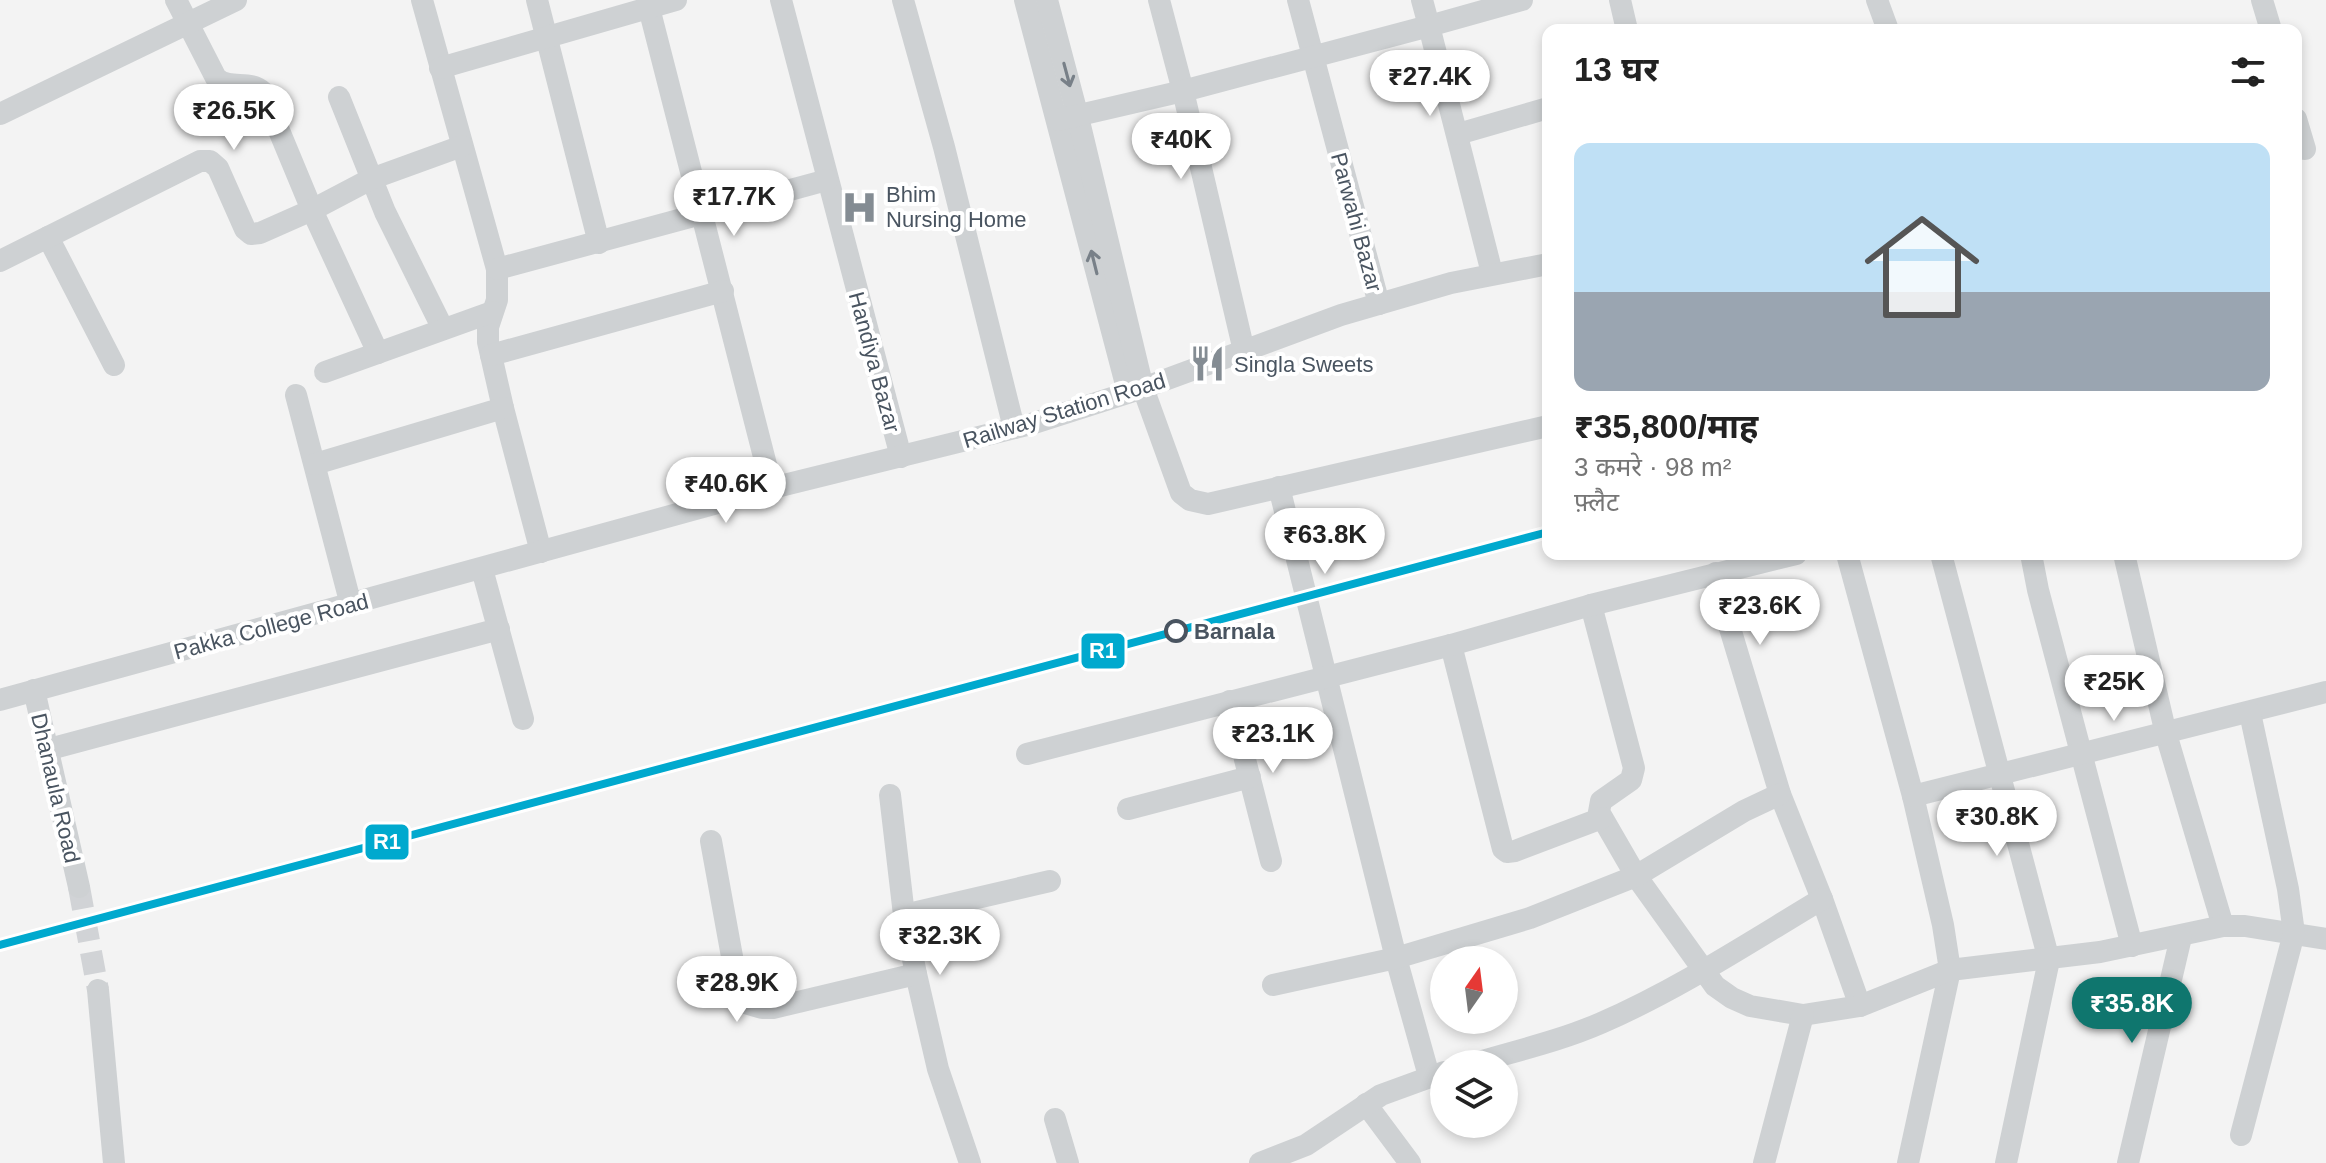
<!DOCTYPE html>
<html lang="hi">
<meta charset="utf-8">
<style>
body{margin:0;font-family:Helvetica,"Noto Sans Devanagari",sans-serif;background:#f6f6f6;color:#222;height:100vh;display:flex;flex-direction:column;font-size:30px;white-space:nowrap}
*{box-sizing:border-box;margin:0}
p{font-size:26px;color:#767676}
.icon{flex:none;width:44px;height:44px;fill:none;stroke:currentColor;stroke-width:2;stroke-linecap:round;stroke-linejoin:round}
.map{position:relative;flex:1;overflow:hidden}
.panel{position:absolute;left:1542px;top:24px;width:760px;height:536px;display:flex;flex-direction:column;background:#fff;border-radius:16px;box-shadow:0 4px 12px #0003}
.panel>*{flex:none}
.needle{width:52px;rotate:14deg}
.buttons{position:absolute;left:1430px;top:946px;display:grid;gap:16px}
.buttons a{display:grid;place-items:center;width:88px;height:88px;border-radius:50%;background:#fff;box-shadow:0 4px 12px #0003;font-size:40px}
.price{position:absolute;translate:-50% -68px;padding:0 18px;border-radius:28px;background:#fff;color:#222;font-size:26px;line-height:52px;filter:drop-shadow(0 2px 4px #0008)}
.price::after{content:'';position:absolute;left:50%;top:48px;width:24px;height:18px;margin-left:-12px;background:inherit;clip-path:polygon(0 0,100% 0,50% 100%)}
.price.selected{background:#0f766e;color:#fff}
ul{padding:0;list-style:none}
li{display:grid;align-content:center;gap:16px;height:424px;padding:0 32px}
li span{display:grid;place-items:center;height:248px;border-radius:16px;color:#555}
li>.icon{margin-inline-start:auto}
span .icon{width:144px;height:144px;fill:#fffc;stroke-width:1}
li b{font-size:34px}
h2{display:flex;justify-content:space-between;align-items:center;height:96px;padding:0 32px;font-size:34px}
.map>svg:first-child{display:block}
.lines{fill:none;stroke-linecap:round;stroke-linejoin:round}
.minor-tunnel{stroke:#d1d3d6;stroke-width:22;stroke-dasharray:22 11;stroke-linecap:butt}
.minor{stroke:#ced1d3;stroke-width:22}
.rail-1-casing{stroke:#fff;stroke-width:14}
.rail-1{stroke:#00a9ce;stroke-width:8}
.oneway{stroke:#788088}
.stop-dot{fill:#fff;stroke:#495460;stroke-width:4}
.labels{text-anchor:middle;stroke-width:8;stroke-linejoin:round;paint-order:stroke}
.poi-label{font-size:22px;fill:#495460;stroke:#fff;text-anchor:start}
.street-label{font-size:22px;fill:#495460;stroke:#fff}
.stop-label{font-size:22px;font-weight:bold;fill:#495460;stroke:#fff;text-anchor:start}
.line-badge{stroke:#fff;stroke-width:3}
.badge-label{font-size:22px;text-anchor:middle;font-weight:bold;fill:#fff}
</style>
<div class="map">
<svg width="2326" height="1163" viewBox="0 0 2326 1163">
<rect width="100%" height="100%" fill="#f3f3f3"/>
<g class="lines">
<path class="minor-tunnel" d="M79,887L98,990"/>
<g class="minor">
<path d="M176,0L216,78C231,91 249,79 263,92L312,210L378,353"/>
<path d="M422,0L497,269V300L488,327V342L503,408L541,552"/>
<path d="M537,0L599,243"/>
<path d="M647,0L772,488"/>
<path d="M781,0L901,457"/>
<path d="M903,0L944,147L1014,428"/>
<path d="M1025,0L1128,392"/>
<path d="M1047,0L1078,117L1143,388L1181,493L1190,500L1208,504L1548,426"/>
<path d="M1159,0L1183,91L1244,351"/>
<path d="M1298,0L1379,304"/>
<path d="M1422,0L1429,26L1522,0"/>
<path d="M1620,0L1627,30"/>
<path d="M1877,0L1888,30"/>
<path d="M2262,0L2271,30"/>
<path d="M440,68L676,0"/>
<path d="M339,97L385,212L443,329"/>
<path d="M0,114L236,0"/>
<path d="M2296,119L2305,149"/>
<path d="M1058,120L1183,91L1429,26L1492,273"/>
<path d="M1458,134L1548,108"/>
<path d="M48,237L114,365"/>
<path d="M0,261L200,161H210L218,168L245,229L251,234L260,233L312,210L371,179L462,146"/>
<path d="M497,269L827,180"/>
<path d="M491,355L723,291"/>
<path d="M325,372L492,312"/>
<path d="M296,395L351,605"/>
<path d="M315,464L503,408"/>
<path d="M1279,487L1396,958L1429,1076"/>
<path d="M1847,554L1913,796L1943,925L1950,970L1908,1163"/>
<path d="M1941,554L2049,960L2006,1163"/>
<path d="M2031,554L2038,590L2132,946"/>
<path d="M2124,554L2166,734L2223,926"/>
<path d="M482,569L523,719"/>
<path d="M1716,573L1729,625L1780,794L1822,899L1860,1006"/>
<path d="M1591,605L1634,768L1631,780L1601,801L1599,812L1636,876L1715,986L1732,998L1750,1006L1803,1015L1860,1006L1950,970L2100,952L2223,926H2245L2326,939"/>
<path d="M1451,645L1503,849L1507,852L1515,851L1602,818"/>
<path d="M34,690L79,887"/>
<path d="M0,700L772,488L1031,424L1143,388L1341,315L1451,283L1548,264"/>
<path d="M1230,701L1271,861"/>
<path d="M46,750L499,629"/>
<path d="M1027,754L1451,645L1591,605L1796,554"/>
<path d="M890,795L904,915L916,974L938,1069L970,1163"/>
<path d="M1913,796L2326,692"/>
<path d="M1128,809L1250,777"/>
<path d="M711,841L737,984L745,1003L762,1008H773L916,974"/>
<path d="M904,915L1050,881"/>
<path d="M1273,985L1396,958L1530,918L1636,876L1744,811L1780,794"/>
<path d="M98,990L114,1163"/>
<path d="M1472,1064C1515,1051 1560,1041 1601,1023C1679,989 1750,942 1822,899"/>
<path d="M1366,1104L1410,1163"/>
<path d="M1055,1119L1068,1163"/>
<path d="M2241,1135L2294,933L2288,889L2250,713"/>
<path d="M1260,1163L1306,1145L1381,1095L1444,1072"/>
<path d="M1764,1163L1803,1015"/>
<path d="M2128,1163L2181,937"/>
</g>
<defs>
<path id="rail-1" d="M0,945L1548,532"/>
</defs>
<use href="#rail-1" class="rail-1-casing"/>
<use href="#rail-1" class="rail-1"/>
</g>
<defs><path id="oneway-shaft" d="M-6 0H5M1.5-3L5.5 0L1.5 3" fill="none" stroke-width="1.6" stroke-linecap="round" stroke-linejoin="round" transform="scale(2)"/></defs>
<g class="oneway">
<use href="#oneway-shaft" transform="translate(1067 75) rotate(75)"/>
<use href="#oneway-shaft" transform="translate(1094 262) rotate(-104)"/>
</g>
<defs>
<symbol id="hospital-bare" viewBox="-9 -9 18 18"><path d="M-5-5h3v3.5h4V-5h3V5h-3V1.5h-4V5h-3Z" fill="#848c93" stroke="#fff" stroke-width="2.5" paint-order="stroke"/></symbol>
<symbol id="restaurant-bare" viewBox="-9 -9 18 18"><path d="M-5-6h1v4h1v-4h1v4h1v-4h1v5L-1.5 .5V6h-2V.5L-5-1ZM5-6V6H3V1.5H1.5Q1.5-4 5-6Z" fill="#848c93" stroke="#fff" stroke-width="2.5" paint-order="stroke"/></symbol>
</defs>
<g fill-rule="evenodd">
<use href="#hospital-bare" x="834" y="182" width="51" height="51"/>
<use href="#restaurant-bare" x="1182" y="338" width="51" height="51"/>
</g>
<circle class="stop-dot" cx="1176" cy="631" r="10"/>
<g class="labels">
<g class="poi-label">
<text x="886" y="202">Bhim<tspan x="886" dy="25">Nursing Home</tspan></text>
<text x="1234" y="372">Singla Sweets</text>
</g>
<g class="street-label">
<text transform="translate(1357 222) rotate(75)" y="8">Parwahi Bazar</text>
<text transform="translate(875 362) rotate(75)" y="8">Handiya Bazar</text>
<text transform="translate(1064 410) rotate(-17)" y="8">Railway Station Road</text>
<text transform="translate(271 626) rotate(-15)" y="8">Pakka College Road</text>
<text transform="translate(56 788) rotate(77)" y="8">Dhanaula Road</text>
</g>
<g class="stop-label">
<text x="1194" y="639">Barnala</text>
</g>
</g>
<g class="line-badge">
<rect x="1080" y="632" width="46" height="38" rx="8" fill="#00a9ce"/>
<rect x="364" y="823" width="46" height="38" rx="8" fill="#00a9ce"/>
</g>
<g class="badge-label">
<text x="1103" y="658">R1</text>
<text x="387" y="849">R1</text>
</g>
</svg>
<div class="buttons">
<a><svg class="needle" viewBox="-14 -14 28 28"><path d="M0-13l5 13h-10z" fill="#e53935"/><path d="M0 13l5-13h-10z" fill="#767676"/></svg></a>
<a><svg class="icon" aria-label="layers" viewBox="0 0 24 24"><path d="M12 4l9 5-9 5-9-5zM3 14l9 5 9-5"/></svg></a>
</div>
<b class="price" style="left:1430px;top:118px">₹27.4K</b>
<b class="price" style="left:234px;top:152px">₹26.5K</b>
<b class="price" style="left:1181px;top:181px">₹40K</b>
<b class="price" style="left:734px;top:238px">₹17.7K</b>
<b class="price" style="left:726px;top:525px">₹40.6K</b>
<b class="price" style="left:1325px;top:576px">₹63.8K</b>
<b class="price" style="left:1760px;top:647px">₹23.6K</b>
<b class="price" style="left:2114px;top:723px">₹25K</b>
<b class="price" style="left:1273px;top:775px">₹23.1K</b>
<b class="price" style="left:1997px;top:858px">₹30.8K</b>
<b class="price" style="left:940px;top:977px">₹32.3K</b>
<b class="price" style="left:737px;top:1024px">₹28.9K</b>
<b class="price selected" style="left:2132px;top:1045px">₹35.8K</b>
<section class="panel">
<h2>13 घर<svg class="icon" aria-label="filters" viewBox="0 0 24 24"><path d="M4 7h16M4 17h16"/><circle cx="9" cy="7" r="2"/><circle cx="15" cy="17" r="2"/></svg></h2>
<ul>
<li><span style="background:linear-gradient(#bfe0f5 60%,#9aa5b1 0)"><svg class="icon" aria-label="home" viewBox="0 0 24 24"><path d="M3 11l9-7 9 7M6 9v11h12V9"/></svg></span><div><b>₹35,800/माह</b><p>3 कमरे · 98 m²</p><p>फ़्लैट</p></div></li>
</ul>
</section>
</div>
